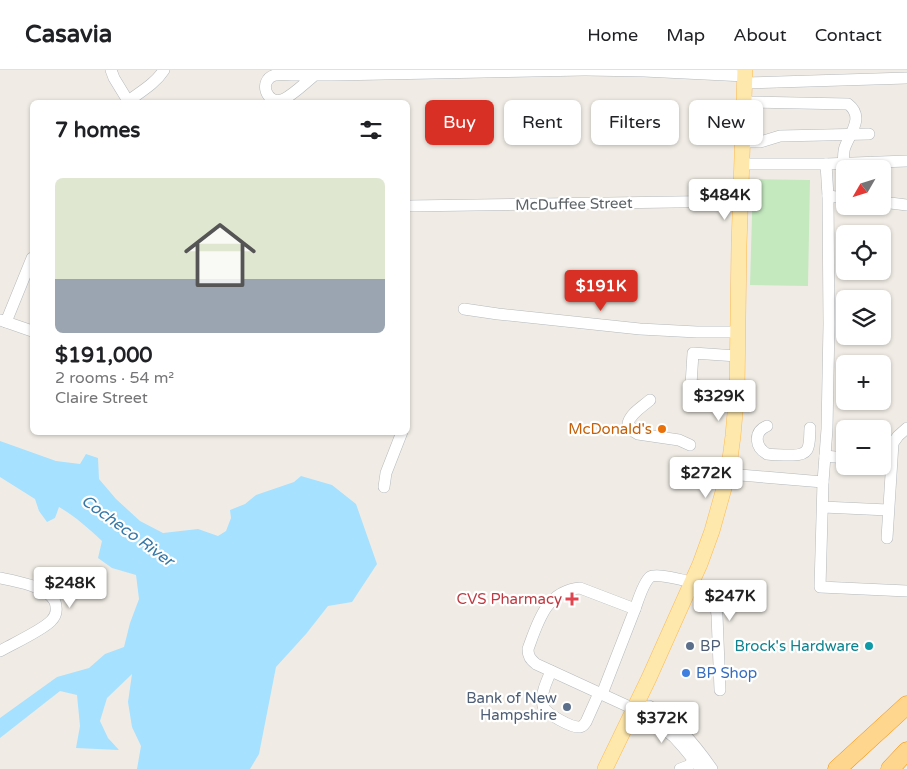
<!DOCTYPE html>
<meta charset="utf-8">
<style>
body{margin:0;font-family:"Varela Round",sans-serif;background:#f2f2f2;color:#202124;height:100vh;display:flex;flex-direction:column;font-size:19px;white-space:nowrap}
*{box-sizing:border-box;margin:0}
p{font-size:16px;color:#757577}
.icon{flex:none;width:28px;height:28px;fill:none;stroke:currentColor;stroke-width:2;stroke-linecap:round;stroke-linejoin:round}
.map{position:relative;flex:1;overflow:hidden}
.drawer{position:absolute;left:30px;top:30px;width:380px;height:335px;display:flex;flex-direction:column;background:#fff;border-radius:8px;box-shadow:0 1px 4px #0004}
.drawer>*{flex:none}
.hud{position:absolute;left:425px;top:30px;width:406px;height:45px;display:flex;gap:10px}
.needle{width:32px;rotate:231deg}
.controls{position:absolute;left:836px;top:90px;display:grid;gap:10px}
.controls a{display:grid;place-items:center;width:55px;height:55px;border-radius:8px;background:#fff;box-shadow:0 1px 4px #0004;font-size:25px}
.price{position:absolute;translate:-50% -42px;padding:0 11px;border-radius:5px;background:#fff;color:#222;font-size:16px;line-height:32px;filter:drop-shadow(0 1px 2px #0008)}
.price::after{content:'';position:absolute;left:50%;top:30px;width:15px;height:11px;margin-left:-8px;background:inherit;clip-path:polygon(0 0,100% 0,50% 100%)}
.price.on{background:#d93025;color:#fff}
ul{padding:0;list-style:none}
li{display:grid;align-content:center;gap:10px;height:265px;padding:0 25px}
li span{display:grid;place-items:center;height:155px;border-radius:8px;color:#555}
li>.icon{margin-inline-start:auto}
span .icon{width:90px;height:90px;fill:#fffc;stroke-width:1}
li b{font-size:21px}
h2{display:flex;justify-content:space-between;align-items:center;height:60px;padding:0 25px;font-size:21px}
.tag{padding:0 18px;border-radius:8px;background:#fff;box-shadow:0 1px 4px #0004;font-size:18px;line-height:45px}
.tag.on{background:#d93025;color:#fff}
header{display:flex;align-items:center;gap:30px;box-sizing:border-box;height:70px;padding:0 25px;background:#fff;border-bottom:1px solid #e0e0e0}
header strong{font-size:24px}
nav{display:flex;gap:28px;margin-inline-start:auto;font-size:18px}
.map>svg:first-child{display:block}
.green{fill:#c4e9bf}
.water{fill:#a6e1ff}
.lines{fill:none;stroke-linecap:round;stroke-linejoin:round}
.minor-casing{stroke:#b5b8bc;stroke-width:12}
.major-casing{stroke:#fcba52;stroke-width:16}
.highway-casing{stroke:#f58e00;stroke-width:19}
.minor{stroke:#fff;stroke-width:11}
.major{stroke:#ffe8ab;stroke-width:15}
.highway{stroke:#ffd68d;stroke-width:18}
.food-dot{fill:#e8710a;stroke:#fff;stroke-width:2}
.health-dot{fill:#e0444e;stroke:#fff;stroke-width:2}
.service-dot{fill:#5c6f8a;stroke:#fff;stroke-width:2}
.culture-dot{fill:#0f9aa8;stroke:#fff;stroke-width:2}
.shop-dot{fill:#3f7fe0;stroke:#fff;stroke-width:2}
.labels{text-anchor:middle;stroke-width:4.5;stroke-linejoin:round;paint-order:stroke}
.street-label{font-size:15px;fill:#5c6266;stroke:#fff}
.food-label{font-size:15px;fill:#c56008;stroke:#fff;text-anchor:end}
.health-label{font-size:15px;fill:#be3a42;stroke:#fff;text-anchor:end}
.service-label{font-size:15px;fill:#4e5e75;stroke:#fff;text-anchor:start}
.culture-label{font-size:15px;fill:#0d838f;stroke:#fff;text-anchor:end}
.shop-label{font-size:15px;fill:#366cbe;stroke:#fff;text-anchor:start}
.water-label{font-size:16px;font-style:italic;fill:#3578a7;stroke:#fff}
</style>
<header>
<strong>Casavia</strong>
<nav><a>Home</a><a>Map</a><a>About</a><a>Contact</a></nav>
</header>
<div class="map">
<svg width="907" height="699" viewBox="0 0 907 699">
<rect width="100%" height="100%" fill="#f0ece5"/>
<path class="green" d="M753,109L810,110L808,216L750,215Z"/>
<path class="water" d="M0,371L56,391L80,394L86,384L98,388L99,409L116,429L140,451L163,463L198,459L218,466L226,461L231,448L230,440L245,434L256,425L294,412L301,406L332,415L356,434L377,494L352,532L328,536L306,564L276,597L259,684L250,699H137L141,676L132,657L128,632L132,604L107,628L100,651L108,668L119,680L76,678L80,656L77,625L60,621L0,668V648L57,607L89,598L105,584L124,577L130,553L139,529L136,505L112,498L98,488L102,471C88,458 75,446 59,437L55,448L47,452L39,441L35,429L0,407Z"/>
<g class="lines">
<defs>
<g id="minor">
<path d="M111,0L114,8L128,31"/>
<path d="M586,0L644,1L745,6"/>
<path d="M315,5C306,12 293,25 284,29C267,37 257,10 275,5C281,4 288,5 294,5C308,5 321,5 334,5L584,0"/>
<path d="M745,13L907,8"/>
<path d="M127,32C140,22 155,14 164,0"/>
<path d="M745,32L848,34C865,47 850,63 845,77C843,82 844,88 843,93"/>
<path d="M743,72H760L780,66L869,64"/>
<path d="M743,94H826L907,91"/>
<path d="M826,94L828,126L829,254L827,359L823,412L820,517L907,521"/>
<path d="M828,126L845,128"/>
<path d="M882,132L907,135"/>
<path d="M408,136L741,131"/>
<path d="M464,239L498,244L640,259L697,262H738"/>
<path d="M0,250L32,261"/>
<path d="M6,252L32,188"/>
<path d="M737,320L691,315L693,283L737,286"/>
<path d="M650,330C642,337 631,343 628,353L633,361L638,364L679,370L690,375"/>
<path d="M767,356C753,362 755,377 767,384C775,385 783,385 791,385C812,386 809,374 810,358"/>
<path d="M825,386L845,388"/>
<path d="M728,404L823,412"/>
<path d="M384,417L386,403L402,362"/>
<path d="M823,437L888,440"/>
<path d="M887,468L893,373L898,366L907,358"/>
<path d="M0,508C15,511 45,516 54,530C55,531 56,535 56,537C57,543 55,547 51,551C41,561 14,573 0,581"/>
<path d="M551,601C547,611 540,624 543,636C546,644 572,658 580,657C584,656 584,654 586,652L599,623"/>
<path d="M602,624L635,539"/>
<path d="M634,639L649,636C676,652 694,673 712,699"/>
<path d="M680,699L688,696L695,690"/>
<path d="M701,699L683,677L674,667L653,650L634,639L536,594C530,589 528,586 528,579C538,552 546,521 580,518L635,539C638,531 643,513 650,507C656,503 685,510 692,513C698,515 705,519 709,523C715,529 716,537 717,545L720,620"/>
</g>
<path id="major" d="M605,699L649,608L700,494L712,461L728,404L733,366L737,320L739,175L745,0"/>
<g id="highway">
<path d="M837,699L907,635"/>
<path d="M890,699L907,681"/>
</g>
</defs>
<use href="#minor" class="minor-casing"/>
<use href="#major" class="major-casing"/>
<use href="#highway" class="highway-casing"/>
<use href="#minor" class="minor"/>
<use href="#major" class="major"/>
<use href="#highway" class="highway"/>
</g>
<circle class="food-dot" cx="662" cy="359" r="5"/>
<path class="health-dot" d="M569.5 521.5h5v5h5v5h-5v5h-5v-5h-5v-5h5z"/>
<g class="service-dot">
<circle cx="690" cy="576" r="5"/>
<circle cx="567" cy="637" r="5"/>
</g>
<circle class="culture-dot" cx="869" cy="576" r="5"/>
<circle class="shop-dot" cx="686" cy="603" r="5"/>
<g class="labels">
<g class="street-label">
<text transform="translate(574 134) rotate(-1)" y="5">McDuffee Street</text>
</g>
<g class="food-label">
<text x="652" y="364">McDonald's</text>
</g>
<g class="health-label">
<text x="562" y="534">CVS Pharmacy</text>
</g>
<g class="service-label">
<text x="700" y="581">BP</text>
<text x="557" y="633" text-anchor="end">Bank of New<tspan x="557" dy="17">Hampshire</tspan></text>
</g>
<g class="culture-label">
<text x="859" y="581">Brock's Hardware</text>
</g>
<g class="shop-label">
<text x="696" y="608">BP Shop</text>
</g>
<g class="water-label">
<text transform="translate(128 460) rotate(36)" y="6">Cocheco River</text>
</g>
</g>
</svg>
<div class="controls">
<a><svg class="needle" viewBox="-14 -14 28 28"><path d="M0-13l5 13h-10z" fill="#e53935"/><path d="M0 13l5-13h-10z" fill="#757577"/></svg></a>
<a><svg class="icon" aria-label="locate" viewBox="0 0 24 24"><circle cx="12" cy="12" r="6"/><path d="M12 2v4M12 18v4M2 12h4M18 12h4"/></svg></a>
<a><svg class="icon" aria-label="layers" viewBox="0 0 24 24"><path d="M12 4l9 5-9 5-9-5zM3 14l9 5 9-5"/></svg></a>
<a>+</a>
<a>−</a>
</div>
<b class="price" style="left:725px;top:151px">$484K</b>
<b class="price on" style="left:601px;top:242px">$191K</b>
<b class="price" style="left:719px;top:352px">$329K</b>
<b class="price" style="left:706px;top:429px">$272K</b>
<b class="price" style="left:70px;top:539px">$248K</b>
<b class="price" style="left:730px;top:552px">$247K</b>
<b class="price" style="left:662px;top:674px">$372K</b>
<div class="hud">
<a class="tag on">Buy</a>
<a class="tag">Rent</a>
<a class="tag">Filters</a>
<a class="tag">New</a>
</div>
<section class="drawer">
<h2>7 homes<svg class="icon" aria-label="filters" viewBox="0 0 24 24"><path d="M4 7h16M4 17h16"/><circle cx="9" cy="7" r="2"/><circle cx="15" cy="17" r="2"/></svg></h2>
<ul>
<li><span style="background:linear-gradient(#dfe7d0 65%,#9aa5b1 0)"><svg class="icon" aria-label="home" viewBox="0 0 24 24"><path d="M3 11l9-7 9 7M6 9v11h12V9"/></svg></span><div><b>$191,000</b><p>2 rooms · 54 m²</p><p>Claire Street</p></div></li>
</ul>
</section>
</div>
